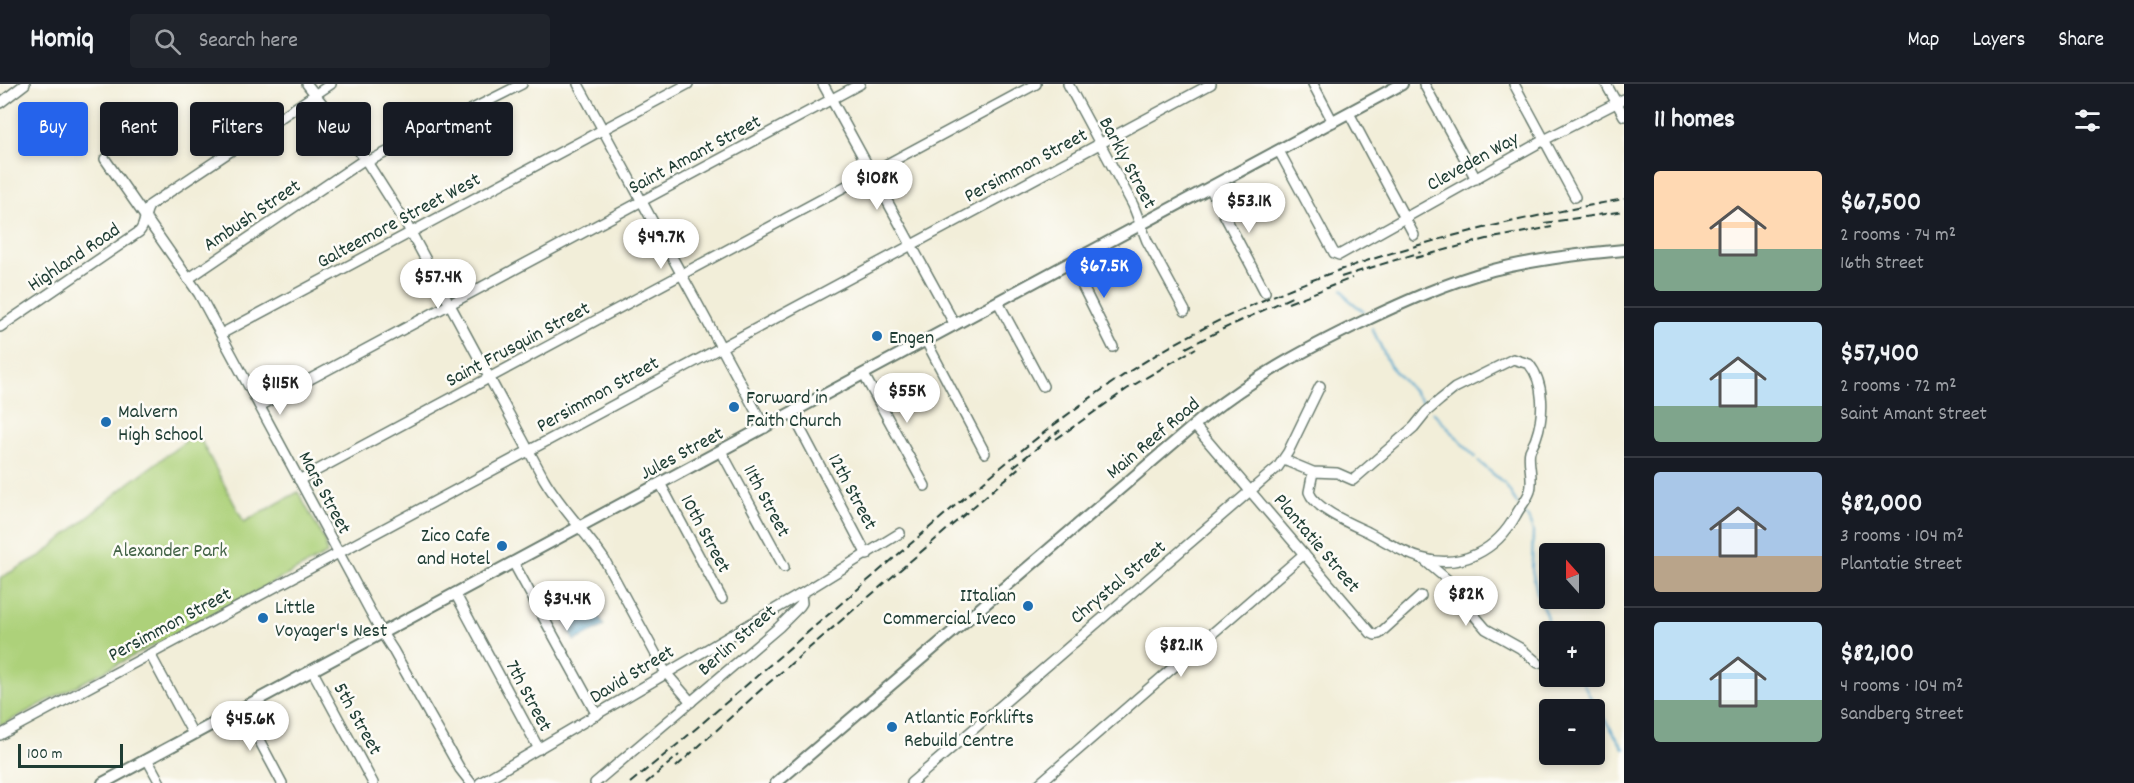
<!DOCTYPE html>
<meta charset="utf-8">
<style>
body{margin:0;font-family:Dekko,sans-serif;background:#20242c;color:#f1f3f6;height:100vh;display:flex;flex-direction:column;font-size:22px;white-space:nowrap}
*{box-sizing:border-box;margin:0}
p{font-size:20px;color:#9ea1a6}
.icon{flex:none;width:33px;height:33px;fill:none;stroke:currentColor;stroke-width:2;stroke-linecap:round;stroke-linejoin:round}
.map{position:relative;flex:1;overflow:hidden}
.side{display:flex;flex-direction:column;background:#171b24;width:510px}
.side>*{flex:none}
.top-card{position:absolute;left:18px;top:18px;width:570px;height:54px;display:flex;gap:12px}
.needle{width:39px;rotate:339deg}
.buttons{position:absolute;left:1539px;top:459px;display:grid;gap:12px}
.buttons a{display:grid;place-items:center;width:66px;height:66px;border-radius:6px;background:#171b24;box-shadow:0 3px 9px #0003;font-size:30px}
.scale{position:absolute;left:18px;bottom:15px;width:105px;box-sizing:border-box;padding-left:6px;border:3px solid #1f3d34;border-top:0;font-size:16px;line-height:21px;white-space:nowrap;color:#1f3d34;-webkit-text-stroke:4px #fdfcf7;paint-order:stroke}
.price{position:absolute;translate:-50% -51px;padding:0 14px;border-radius:21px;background:#fff;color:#222;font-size:20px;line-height:39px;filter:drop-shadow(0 2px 3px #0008)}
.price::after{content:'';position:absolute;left:50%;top:36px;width:18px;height:14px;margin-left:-9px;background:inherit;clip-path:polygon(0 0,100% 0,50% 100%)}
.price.on{background:#2563eb;color:#fff}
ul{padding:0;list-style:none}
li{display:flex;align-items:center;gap:18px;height:150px;padding:0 30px}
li+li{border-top:2px solid #363941}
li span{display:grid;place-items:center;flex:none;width:168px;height:120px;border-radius:6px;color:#555}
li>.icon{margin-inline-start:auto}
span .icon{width:72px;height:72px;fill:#fffc;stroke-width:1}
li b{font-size:26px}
h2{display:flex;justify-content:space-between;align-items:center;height:72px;padding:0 30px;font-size:26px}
.tag{padding:0 21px;border-radius:6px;background:#171b24;box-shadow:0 3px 9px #0003;font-size:21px;line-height:54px}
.tag.on{background:#2563eb;color:#fff}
header{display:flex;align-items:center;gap:36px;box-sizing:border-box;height:84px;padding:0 30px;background:#171b24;border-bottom:2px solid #363941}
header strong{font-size:28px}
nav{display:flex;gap:33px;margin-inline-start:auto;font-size:21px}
.search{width:420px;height:54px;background:#20242c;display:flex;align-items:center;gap:15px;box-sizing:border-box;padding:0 21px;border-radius:6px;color:#9ea1a6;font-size:22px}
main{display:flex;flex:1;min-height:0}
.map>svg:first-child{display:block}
.green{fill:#add17a;stroke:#668757;stroke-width:1.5}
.water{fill:#50a4cc;stroke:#387080;stroke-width:1.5}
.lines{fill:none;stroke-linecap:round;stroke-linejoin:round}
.stream{stroke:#50a4cc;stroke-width:2}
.minor-casing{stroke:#697b6e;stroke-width:12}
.major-casing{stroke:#697b6e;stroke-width:14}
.minor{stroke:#fff;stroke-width:9}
.major{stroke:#fff;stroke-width:10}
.rail{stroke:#1f3d34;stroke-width:2;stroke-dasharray:9 4.5;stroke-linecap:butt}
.poi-dot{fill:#1f6fb2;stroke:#fdfcf7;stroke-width:2}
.labels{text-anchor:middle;stroke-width:5;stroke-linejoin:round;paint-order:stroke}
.street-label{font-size:20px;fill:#1f3d34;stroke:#fdfcf7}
.poi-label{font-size:20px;fill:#1f3d34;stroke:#fdfcf7;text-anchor:start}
.park-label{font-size:20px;fill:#426246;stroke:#fdfcf7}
</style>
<header>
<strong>Homiq</strong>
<div class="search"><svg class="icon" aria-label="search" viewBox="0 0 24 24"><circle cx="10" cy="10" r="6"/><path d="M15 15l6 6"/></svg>Search here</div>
<nav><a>Map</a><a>Layers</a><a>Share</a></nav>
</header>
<main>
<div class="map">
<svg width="1624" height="699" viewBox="0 0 1624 699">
<rect width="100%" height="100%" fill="#fdfcf7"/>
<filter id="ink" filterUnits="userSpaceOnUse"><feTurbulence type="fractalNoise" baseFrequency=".0167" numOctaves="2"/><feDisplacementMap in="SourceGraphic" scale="12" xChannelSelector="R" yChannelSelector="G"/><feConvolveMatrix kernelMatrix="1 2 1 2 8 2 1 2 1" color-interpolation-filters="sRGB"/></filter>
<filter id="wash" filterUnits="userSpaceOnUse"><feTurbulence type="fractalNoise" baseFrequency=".008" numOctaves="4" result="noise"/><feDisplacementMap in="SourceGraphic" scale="24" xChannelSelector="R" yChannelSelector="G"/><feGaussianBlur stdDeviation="1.35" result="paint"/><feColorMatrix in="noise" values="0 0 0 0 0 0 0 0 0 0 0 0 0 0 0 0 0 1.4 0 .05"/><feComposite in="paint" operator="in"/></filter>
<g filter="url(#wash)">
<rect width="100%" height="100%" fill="#f2eed9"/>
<path class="green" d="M197,349L244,438L298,408L325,457L327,470L0,642V494L42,471L129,399Z"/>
<path class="water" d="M592,519L604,542L575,557L563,535Z"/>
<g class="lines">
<g class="stream">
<path d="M1342,205L1347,214L1364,228"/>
<path d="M1372,244L1390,282L1427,322"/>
<path d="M1433,328L1475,373"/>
<path d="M1478,377L1505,400L1518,421"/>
<path d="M1521,426L1528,434L1533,447L1532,486L1538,513L1546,530L1550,551"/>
<path d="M1580,592L1590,613L1624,665"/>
</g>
</g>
</g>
<g filter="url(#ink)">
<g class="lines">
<defs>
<g id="minor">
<path d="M307,0L365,75L407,141L544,395C561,424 585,447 604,475L666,589L691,618"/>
<path d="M578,0L765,344"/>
<path d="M823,0L955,241"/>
<path d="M1068,0L1133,121L1147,157L1185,227"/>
<path d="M1313,0L1333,38"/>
<path d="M1424,0L1476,95"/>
<path d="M1514,0L1575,113"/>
<path d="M1606,0L1624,32"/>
<path d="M0,19L25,0"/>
<path d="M1349,29L1414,151"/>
<path d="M1279,67L1334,169L1339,171L1544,56L1624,15"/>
<path d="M105,75L199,210L382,549L393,566L460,685L471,699"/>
<path d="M367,78L522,0"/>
<path d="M1210,104L1265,208"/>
<path d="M1071,179L1113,263"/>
<path d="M188,195L365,75"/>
<path d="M998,218L1043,302"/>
<path d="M0,243L139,148C147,140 143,129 150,121L331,0"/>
<path d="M221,250L688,0"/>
<path d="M926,257L985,369"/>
<path d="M864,291L925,402"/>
<path d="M260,322L860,0"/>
<path d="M792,329L867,471"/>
<path d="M1194,341L1371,549L1375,551L1379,550L1421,512"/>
<path d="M721,367L784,483"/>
<path d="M1284,376L1313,388L1337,389L1353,396L1414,343L1426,328L1440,316L1455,304L1513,275L1529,280C1545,299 1544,332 1536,354C1535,358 1532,362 1530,367C1527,377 1534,394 1530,407C1527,416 1520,423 1516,431C1497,466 1461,486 1421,474C1402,469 1386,457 1368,448C1351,440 1315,425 1309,408L1313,388"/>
<path d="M299,396L1036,0"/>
<path d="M660,399L722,515"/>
<path d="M1424,476L1456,503L1467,523L1486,545L1520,564L1538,579"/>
<path d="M513,478L597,631"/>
<path d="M455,509L539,665"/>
<path d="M150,570L193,650"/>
<path d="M312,586L373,699"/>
<path d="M242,624L282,699"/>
<path d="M0,651L1211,0"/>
<path d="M147,675L160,699"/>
<path d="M480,699L801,510"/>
<path d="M595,699L779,543L800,522L802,519L801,510L900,449"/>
<path d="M911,699L1278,383L1288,368L1320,302"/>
<path d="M1040,699L1304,470"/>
</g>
<g id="major">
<path d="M103,699L1402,0"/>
<path d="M776,699L1205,332C1254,293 1306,265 1362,238C1404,218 1448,198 1493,186C1536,175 1580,170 1624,166"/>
</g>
</defs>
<use href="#minor" class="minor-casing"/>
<use href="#major" class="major-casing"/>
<use href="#minor" class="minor"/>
<use href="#major" class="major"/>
<g class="rail">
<path d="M1544,139L1624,127"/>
<path d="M1415,174L1487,155L1552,143"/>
<path d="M1341,193L1421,168"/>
<path d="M1288,219L1352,194"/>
<path d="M1186,264L1223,245L1294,212"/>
<path d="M1056,355L1127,305L1196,264"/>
<path d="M1013,383L1060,346"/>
<path d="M676,683L764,603L1022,381"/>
<path d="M630,699L678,660C757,592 836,524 915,456C1007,377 1099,297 1208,242C1343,174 1477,142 1624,115"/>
<path d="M646,699L679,671"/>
</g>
</g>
</g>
<g class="poi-dot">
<circle cx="877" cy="252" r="6"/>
<circle cx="734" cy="323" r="6"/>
<circle cx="106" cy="338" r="6"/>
<circle cx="502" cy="462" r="6"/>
<circle cx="1028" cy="522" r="6"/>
<circle cx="263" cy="534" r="6"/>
<circle cx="892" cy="643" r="6"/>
</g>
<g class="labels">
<g class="street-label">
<text transform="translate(694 69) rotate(-28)" y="7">Saint Amant Street</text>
<text transform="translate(1472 76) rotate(-29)" y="7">Cleveden Way</text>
<text transform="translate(1129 78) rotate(62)" y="7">Barkly Street</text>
<text transform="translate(1025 80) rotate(-28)" y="7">Persimmon Street</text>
<text transform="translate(251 130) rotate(-34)" y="7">Ambush Street</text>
<text transform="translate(398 135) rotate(-28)" y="7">Galteemore Street West</text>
<text transform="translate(73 172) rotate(-34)" y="7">Highland Road</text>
<text transform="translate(517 259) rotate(-28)" y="7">Saint Frusquin Street</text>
<text transform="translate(597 309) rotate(-29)" y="7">Persimmon Street</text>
<text transform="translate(1152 353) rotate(-40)" y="7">Main Reef Road</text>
<text transform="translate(681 368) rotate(-28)" y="7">Jules Street</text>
<text transform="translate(854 407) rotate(62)" y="7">12th Street</text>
<text transform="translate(326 408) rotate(62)" y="7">Mars Street</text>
<text transform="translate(768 416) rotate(62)" y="7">11th Street</text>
<text transform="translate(707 449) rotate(62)" y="7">10th Street</text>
<text transform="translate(1318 458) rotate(50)" y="7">Plantatie Street</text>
<text transform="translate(1117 497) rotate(-40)" y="7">Chrystal Street</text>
<text transform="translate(169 539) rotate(-28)" y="7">Persimmon Street</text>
<text transform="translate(736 555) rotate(-41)" y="7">Berlin Street</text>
<text transform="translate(631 589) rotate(-31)" y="7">David Street</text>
<text transform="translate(530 611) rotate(62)" y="7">7th Street</text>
<text transform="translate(359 634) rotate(61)" y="7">5th Street</text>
</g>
<g class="poi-label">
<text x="889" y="259">Engen</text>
<text x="746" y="319">Forward in<tspan x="746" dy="23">Faith Church</tspan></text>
<text x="118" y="333">Malvern<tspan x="118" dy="23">High School</tspan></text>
<text x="490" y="457" text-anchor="end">Zico Cafe<tspan x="490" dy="23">and Hotel</tspan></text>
<text x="1016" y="517" text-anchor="end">IItalian<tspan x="1016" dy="23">Commercial Iveco</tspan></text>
<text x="275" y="529">Little<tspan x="275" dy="23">Voyager's Nest</tspan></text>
<text x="904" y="639">Atlantic Forklifts<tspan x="904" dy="23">Rebuild Centre</tspan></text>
</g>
<g class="park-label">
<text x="170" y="472">Alexander Park</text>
</g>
</g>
</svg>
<div class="buttons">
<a><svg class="needle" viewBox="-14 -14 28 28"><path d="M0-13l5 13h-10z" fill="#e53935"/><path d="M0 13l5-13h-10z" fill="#9ea1a6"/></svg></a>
<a>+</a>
<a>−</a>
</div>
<div class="scale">100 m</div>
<b class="price" style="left:877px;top:127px">$108K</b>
<b class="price" style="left:1249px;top:150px">$53.1K</b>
<b class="price" style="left:661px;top:186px">$49.7K</b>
<b class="price on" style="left:1104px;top:215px">$67.5K</b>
<b class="price" style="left:438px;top:226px">$57.4K</b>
<b class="price" style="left:280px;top:332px">$115K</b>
<b class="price" style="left:907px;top:340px">$55K</b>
<b class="price" style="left:1466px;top:543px">$82K</b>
<b class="price" style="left:567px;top:548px">$34.4K</b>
<b class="price" style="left:1181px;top:594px">$82.1K</b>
<b class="price" style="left:250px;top:668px">$45.6K</b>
<div class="top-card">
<a class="tag on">Buy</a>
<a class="tag">Rent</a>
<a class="tag">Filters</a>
<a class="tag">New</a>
<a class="tag">Apartment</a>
</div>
</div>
<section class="side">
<h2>11 homes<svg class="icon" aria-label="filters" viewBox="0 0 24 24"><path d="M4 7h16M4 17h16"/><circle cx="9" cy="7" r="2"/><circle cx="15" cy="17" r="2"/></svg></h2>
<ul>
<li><span style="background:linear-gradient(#ffd9b3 65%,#7fa58c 0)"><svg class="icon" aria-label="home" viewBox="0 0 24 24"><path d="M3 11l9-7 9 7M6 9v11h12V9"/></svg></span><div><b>$67,500</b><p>2 rooms · 74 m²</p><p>16th Street</p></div></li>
<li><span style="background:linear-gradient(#bfe0f5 70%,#7fa58c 0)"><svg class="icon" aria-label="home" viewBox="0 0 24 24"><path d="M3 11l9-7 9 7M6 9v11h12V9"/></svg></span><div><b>$57,400</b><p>2 rooms · 72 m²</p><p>Saint Amant Street</p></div></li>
<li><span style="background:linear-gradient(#a9c7e8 70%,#b9a48a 0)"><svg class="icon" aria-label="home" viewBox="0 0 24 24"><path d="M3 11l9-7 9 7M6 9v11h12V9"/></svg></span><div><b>$82,000</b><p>3 rooms · 104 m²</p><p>Plantatie Street</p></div></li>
<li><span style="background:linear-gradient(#bfe0f5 65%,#7fa58c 0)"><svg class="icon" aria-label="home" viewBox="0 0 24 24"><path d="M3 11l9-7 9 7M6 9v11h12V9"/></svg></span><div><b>$82,100</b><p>4 rooms · 104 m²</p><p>Sandberg Street</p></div></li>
</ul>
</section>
</main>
